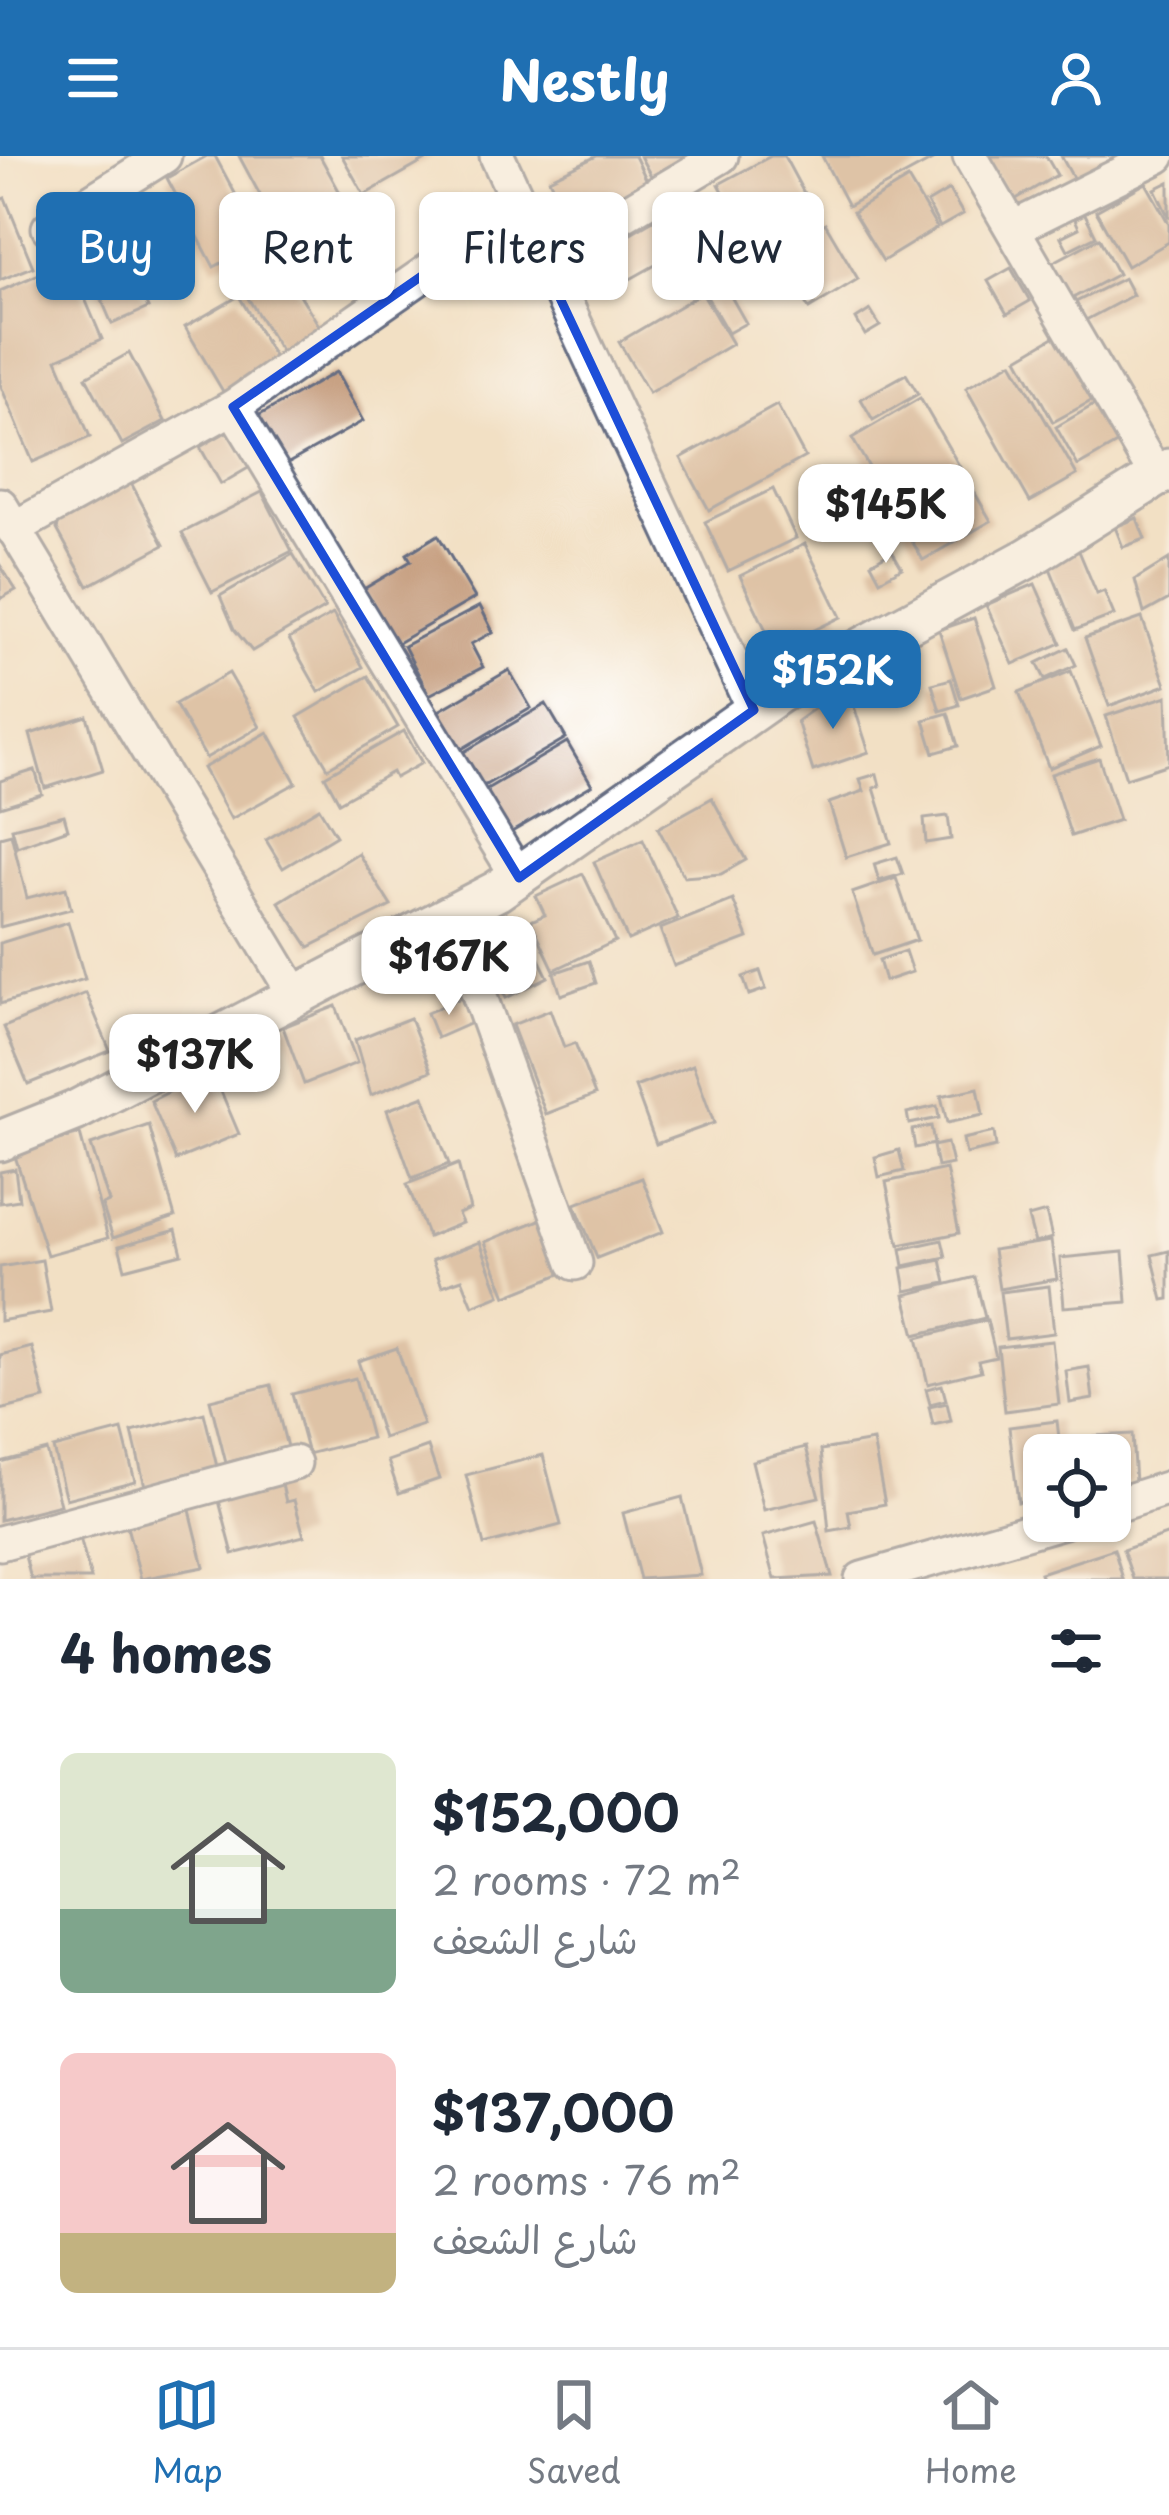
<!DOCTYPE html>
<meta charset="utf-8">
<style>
body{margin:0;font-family:"Playpen Sans","Playpen Sans Arabic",sans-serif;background:#f6f6f7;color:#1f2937;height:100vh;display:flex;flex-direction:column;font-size:45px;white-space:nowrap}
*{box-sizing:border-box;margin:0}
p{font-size:39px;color:#747a83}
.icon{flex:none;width:66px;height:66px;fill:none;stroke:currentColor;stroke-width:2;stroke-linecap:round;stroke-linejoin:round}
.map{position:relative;height:1423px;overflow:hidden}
.side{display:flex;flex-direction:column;background:#fff;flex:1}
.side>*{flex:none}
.top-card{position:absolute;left:36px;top:36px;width:1098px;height:108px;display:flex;gap:24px}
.fabs{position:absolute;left:1023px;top:1278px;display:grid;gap:24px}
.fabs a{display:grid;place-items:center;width:108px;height:108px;border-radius:18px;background:#fff;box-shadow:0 3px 9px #0004;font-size:60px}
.price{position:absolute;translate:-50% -102px;padding:0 27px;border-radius:24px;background:#fff;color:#222;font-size:39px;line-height:78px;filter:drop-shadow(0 3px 6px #0008)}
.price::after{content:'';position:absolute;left:50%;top:72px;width:36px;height:27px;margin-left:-18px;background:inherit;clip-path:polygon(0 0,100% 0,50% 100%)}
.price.selected{background:#1f6fb2;color:#fff}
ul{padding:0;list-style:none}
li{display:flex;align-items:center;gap:36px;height:300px;padding:0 60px}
li span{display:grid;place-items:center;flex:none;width:336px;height:240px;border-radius:18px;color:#555}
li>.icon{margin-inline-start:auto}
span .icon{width:144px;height:144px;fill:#fffc;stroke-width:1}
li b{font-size:51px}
h2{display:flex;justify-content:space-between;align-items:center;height:144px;padding:0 60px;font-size:51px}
.chip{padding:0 42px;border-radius:18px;background:#fff;box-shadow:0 3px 9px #0004;font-size:42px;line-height:108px}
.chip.selected{background:#1f6fb2;color:#fff}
header{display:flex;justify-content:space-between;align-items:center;height:156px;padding:0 60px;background:#1f6fb2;color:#fff;font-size:54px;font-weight:700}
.menu{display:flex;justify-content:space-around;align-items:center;height:168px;border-top:3px solid #e0e1e3;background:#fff;font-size:33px;color:#747a83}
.menu a{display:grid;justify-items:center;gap:6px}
.menu .selected{color:#1f6fb2}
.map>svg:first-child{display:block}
.building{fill:#c69f80}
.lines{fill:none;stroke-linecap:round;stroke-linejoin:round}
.minor-casing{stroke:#666d82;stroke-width:39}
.tertiary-casing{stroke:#666d82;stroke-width:45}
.minor{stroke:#fff;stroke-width:33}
.tertiary{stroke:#fff;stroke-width:39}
.marked{fill:none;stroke:#1d4ed8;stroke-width:9;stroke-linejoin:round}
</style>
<header><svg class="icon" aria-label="menu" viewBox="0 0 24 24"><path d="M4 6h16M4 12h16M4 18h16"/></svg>Nestly<svg class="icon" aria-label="person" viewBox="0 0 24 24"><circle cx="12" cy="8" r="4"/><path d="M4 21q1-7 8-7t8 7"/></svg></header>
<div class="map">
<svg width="1169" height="1423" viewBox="0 0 1169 1423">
<rect width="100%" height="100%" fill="#fff"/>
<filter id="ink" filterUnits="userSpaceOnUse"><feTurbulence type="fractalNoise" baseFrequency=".00833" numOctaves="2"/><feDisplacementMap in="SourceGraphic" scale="24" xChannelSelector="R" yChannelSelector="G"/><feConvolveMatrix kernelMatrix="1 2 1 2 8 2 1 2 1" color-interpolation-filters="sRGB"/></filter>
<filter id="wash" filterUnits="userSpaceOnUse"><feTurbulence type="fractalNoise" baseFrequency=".004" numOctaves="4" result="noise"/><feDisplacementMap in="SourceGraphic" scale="48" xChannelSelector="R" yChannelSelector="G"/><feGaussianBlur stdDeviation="2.7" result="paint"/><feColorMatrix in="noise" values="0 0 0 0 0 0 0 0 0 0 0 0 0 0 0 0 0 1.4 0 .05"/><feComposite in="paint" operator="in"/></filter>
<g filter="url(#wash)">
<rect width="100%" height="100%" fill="#f2e0c4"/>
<g id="blocks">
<g class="building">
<path d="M207,0H215L261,86L214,111L167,22Z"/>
<path d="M239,0H320L344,44L281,78Z"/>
<path d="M342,0H433L364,39Z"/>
<path d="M597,0H635L648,27L572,70L549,23Z"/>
<path d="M640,0H688L651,20Z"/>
<path d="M771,0H784L819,65L757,99L719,28Z"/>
<path d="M822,0H933L934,3L848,50Z"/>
<path d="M984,0H1046L1057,19L1011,46Z"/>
<path d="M1061,0H1118L1120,5L1077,29Z"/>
<path d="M908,23L937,72L883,105L853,56Z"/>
<path d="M1169,26V62L1155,33Z"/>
<path d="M1146,27L1169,68V86L1127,110L1096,55Z"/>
<path d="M949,34L963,58L940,71L927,47Z"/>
<path d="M5,42L33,111L0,124V44Z"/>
<path d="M1085,58L1096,80L1068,94L1061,81L1079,72L1075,63Z"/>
<path d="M655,63L675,98L607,136L588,102Z"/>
<path d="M825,67L858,123L809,153L776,97Z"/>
<path d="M113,71L148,152L112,168L77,86Z"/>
<path d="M1099,82L1118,118L1067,145L1048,109Z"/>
<path d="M709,84L725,112L696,129L680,100Z"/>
<path d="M272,93L321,173L282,197L233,118Z"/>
<path d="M69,105L102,183L57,203L90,281L33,306L0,228V135Z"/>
<path d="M1011,112L1030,145L1007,158L988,125Z"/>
<path d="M1124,122L1133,139L1084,165L1074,147Z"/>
<path d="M721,123L746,167L728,177L703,134Z"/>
<path d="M702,137L732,188L649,237L619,186Z"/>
<path d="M239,140L277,206L224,237L185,171Z"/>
<path d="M870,154L880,170L865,179L856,163Z"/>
<path d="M1057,179L1093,244L1053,266L1018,202Z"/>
<path d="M129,197L165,265L122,288L86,221Z"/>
<path d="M1012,206L1077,319L1030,346L966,232Z"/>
<path d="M336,216L363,265L285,309L258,260Z"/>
<path d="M906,218L918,238L873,264L861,243Z"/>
<path d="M920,242L991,365L923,404L852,282Z"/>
<path d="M1104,243L1127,282L1078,310L1056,271Z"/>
<path d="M777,249L805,301L709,354L681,302Z"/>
<path d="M228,275L250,311L221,328L200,291Z"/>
<path d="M130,325L164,389L88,430L57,373L60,363Z"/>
<path d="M773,333L796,382L728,415L705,366Z"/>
<path d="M262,336L292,395L212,436L182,377Z"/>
<path d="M1137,362L1145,383L1123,391L1115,371Z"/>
<path d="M438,379L475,442L394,489L362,434L411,405L407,398Z"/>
<path d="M805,388L841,461L775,493L740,420Z"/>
<path d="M892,395L902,412L880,424L871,407Z"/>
<path d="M1079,395L1097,438L1104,435L1114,459L1075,474L1048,407Z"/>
<path d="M293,398L325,452L252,495L234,473L220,440Z"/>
<path d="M1169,403V443L1144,457L1135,424Z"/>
<path d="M0,409L16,434L0,443Z"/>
<path d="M1035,428L1061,487L1013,508L986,449Z"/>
<path d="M480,450L493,476L471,488L483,511L429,539L404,490Z"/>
<path d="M333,458L363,511L319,536L289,483Z"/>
<path d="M974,462L996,530L961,542L939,474Z"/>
<path d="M1142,462L1166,529L1109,550L1085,482Z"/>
<path d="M1068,492L1076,509L1045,523L1037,507Z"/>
<path d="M509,514L531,552L460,594L437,556Z"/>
<path d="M1071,515L1101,590L1049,612L1019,536Z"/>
<path d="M229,517L260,571L206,602L175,548Z"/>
<path d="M368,520L398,571L328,612L298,561Z"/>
<path d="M951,523L959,549L940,555L932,528Z"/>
<path d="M847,529L869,596L813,615L797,565Z"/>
<path d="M1167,540L1169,608L1126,622L1106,560Z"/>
<path d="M546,548L566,582L482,631L462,597Z"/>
<path d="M948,557L958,590L934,597L924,564Z"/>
<path d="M87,560L103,614L45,632L30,578Z"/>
<path d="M404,575L422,607L395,622L392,616L339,646L325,620Z"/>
<path d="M268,576L296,627L231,663L203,612Z"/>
<path d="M567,586L592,629L510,677L485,634Z"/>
<path d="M1099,602L1119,664L1071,680L1051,618Z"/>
<path d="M35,614L42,638L0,651V625Z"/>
<path d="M877,618L880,630L874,632L891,687L846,701L829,647L864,635L860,623Z"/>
<path d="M712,642L746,704L721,718L684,721L658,672Z"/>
<path d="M319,652L336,680L283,712L266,684Z"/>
<path d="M64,659L68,673L17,691L12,672Z"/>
<path d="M948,660L951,683L926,687L924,663Z"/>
<path d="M11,678L27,742L66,732L71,753L0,771V681Z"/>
<path d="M643,684L678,762L628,784L594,706Z"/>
<path d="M358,697L391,750L309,791L279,746Z"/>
<path d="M897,701L903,718L879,725L874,708Z"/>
<path d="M583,718L615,785L554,814L531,765L545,759L536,740Z"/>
<path d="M896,722L917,784L873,799L852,737Z"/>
<path d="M733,744L748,782L674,810L660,773Z"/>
<path d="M520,765L548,821L506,842L479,785Z"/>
<path d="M68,766L85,823L0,848V787Z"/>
<path d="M905,795L912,816L885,825L879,804Z"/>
<path d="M589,805L596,827L561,839L554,817Z"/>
<path d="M760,815L766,833L749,839L743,821Z"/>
<path d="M86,837L110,895L28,928L4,871Z"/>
<path d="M461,842L471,867L437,882L427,857Z"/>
<path d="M336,850L357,907L304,928L283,871Z"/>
<path d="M550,854L564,891L575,887L595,939L546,958L512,869Z"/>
<path d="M410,862L431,915L371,939L355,884Z"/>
<path d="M693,909L714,967L656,988L635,931Z"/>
<path d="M212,914L239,978L176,1004L151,945Z"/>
<path d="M978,932L983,959L947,967L941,940Z"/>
<path d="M424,940L449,1008L412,1022L387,954Z"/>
<path d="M937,950L939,962L909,968L907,957Z"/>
<path d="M149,969L175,1061L113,1082L102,1049L109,1046L91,989Z"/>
<path d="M931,970L934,988L915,992L912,974Z"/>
<path d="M994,976L996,991L966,998L963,983Z"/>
<path d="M80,978L108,1082L47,1099L14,997Z"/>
<path d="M947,987L952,1008L937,1011L933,990Z"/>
<path d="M899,994L904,1015L879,1021L875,1001Z"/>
<path d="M458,1008L470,1053L458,1058L462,1067L428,1081L407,1028Z"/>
<path d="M15,1013L19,1044L0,1047V1016Z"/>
<path d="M946,1013L959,1077L899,1089L886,1026Z"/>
<path d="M642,1022L663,1076L597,1102L575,1048Z"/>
<path d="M1046,1056L1052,1082L1035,1087L1028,1061Z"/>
<path d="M542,1063L563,1117L506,1140L485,1086Z"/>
<path d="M176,1074L182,1098L125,1113L119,1090Z"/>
<path d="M942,1084L946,1101L904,1110L901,1093Z"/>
<path d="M1051,1085L1057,1123L999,1133L993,1094Z"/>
<path d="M480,1086L500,1139L473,1150L462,1123L442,1130L432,1104Z"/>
<path d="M1169,1095V1143L1163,1144L1152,1099Z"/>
<path d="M1123,1096L1127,1146L1064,1151L1060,1102Z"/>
<path d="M42,1104L51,1156L0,1165V1111Z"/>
<path d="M941,1104L946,1127L906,1135L902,1112Z"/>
<path d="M975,1121L985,1162L915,1179L905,1139Z"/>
<path d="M1049,1130L1054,1177L1006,1183L1000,1136Z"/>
<path d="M987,1164L996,1201L978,1205L981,1215L928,1228L917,1182Z"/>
<path d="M1052,1185L1059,1248L1005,1255L998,1191Z"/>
<path d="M32,1191L45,1243L0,1254V1199Z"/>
<path d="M397,1192L423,1269L383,1282L358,1205Z"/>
<path d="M1089,1211L1093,1243L1070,1247L1066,1215Z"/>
<path d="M355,1222L371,1282L308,1298L292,1238Z"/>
<path d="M271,1229L287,1291L226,1307L210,1244Z"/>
<path d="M942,1229L946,1244L930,1248L926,1233Z"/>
<path d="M947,1247L951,1265L933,1269L929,1251Z"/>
<path d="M204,1257L217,1311L145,1330L132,1276Z"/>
<path d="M1057,1265L1061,1299H1044V1342L1018,1346L1009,1271Z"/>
<path d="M122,1274L135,1325L66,1343L53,1292Z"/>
<path d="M1132,1278L1135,1327L1110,1328V1299H1096L1094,1280Z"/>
<path d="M873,1285L885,1348L848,1355L851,1371L829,1375L821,1294Z"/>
<path d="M428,1291L439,1323L399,1337L388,1305Z"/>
<path d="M806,1291L819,1341L764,1354L752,1305Z"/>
<path d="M46,1294L60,1349L0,1364V1306Z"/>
<path d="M543,1299L561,1369L484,1389L466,1319Z"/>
<path d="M281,1324L286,1346L294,1344L304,1380L233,1398L218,1341Z"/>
<path d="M682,1341L701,1419L640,1423L623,1357Z"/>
<path d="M189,1350L204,1411L141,1423L126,1367Z"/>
<path d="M816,1365L832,1420L775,1423L763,1380Z"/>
<path d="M1169,1378V1423H1133L1123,1394Z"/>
<path d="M80,1382L91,1423H31L24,1396Z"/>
<path d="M1114,1393L1123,1423H1042L1040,1417Z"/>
</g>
</g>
</g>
<g filter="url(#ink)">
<use href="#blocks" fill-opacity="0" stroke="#666d82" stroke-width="3"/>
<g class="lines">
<defs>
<g id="minor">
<path d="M497,0L754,554"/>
<path d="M970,0L1157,321"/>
<path d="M1016,71L1158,0"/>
<path d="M49,72L164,0"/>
<path d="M543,106L721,0"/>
<path d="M233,251L519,722"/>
<path d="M0,349L296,840"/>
<path d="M13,373L233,251L518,53"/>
<path d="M451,760L575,1107"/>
<path d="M1110,1351L1169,1332"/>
<path d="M0,1387L294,1307"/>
<path d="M862,1423L1064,1365"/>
</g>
<path id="tertiary" d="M0,985L75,955L497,735L779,537L1028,402L1169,313"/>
</defs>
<use href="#minor" class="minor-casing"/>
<use href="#tertiary" class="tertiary-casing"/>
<use href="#minor" class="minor"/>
<use href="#tertiary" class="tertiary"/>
</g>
</g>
<path d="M0 0H1169V1423H0ZM518,53L754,554L519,722L233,251Z" fill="#f2e0c4" fill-opacity=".55" fill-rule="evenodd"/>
<path class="marked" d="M518,53L754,554L519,722L233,251Z"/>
</svg>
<div class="fabs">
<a><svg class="icon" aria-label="locate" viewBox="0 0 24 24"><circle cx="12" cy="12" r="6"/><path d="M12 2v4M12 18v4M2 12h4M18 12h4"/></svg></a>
</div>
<b class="price" style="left:886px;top:410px">$145K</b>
<b class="price selected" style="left:833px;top:576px">$152K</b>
<b class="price" style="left:449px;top:862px">$167K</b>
<b class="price" style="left:195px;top:960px">$137K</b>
<div class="top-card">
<a class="chip selected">Buy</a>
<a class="chip">Rent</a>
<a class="chip">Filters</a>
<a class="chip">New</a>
</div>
</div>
<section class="side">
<h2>4 homes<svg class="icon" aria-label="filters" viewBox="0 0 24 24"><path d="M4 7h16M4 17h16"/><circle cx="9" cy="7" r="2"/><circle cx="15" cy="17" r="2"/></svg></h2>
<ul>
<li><span style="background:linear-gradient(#dfe7d0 65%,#7fa58c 0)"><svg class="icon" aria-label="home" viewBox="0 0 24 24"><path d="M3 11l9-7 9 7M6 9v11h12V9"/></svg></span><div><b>$152,000</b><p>2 rooms · 72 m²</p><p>شارع الشعف</p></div></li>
<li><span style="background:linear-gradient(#f6c9c9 75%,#c2b280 0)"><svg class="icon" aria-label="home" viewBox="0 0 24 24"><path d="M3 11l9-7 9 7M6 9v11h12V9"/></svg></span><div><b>$137,000</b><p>2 rooms · 76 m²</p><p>شارع الشعف</p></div></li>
</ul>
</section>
<nav class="menu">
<a class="selected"><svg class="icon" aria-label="map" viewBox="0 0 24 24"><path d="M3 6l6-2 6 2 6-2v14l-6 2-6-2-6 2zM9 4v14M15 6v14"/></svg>Map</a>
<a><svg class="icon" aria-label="saved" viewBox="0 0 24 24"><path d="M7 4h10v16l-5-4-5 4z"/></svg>Saved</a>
<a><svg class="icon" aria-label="home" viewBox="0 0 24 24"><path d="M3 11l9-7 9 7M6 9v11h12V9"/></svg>Home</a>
</nav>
